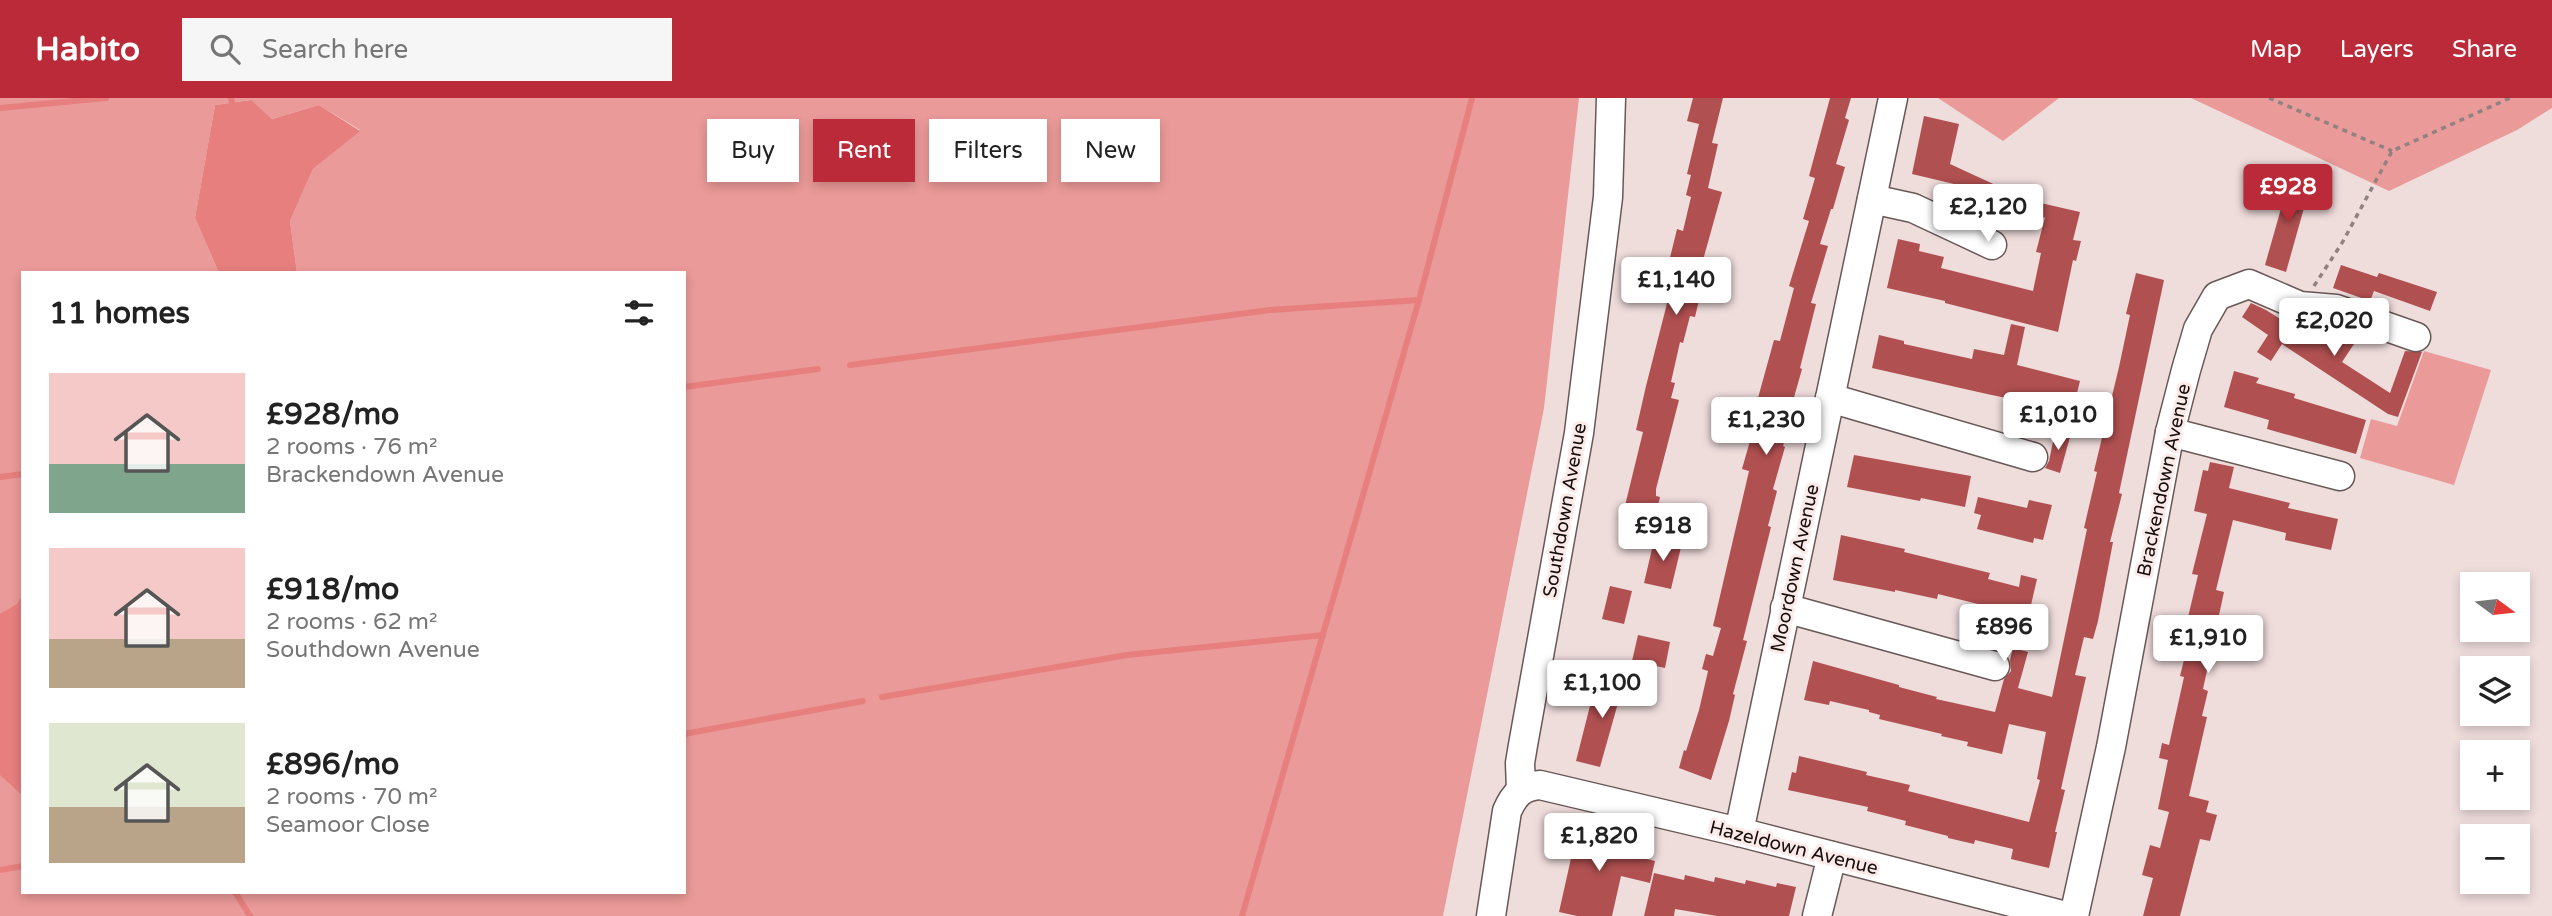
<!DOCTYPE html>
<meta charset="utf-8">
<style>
body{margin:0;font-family:"Varela Round",sans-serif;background:#f6f6f6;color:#222;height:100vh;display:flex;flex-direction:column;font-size:26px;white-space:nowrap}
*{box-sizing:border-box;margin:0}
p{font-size:23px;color:#767676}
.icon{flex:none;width:38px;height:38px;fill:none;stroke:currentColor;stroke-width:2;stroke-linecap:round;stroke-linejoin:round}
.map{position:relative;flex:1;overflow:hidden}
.drawer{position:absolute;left:21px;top:173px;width:665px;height:623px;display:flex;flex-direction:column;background:#fff;border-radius:0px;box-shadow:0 4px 10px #0003}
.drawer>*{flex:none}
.hud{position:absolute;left:707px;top:21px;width:665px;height:63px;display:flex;gap:14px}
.needle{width:46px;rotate:105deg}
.controls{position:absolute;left:2460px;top:474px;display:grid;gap:14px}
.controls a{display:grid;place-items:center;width:70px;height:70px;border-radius:0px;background:#fff;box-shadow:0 4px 10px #0003;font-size:35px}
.price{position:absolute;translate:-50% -60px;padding:0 16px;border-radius:7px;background:#fff;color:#222;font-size:23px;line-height:46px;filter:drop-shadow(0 2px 4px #0008)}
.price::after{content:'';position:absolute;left:50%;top:42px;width:21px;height:16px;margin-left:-10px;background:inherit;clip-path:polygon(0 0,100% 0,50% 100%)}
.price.current{background:#ba2a38;color:#fff}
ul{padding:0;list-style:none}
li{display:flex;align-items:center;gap:21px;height:175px;padding:0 28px}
li span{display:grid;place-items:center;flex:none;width:196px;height:140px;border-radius:0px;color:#555}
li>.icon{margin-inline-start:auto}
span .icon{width:84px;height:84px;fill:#fffc;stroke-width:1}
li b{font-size:30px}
h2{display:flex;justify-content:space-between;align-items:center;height:84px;padding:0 28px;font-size:30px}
.tag{padding:0 24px;border-radius:0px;background:#fff;box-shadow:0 4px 10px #0003;font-size:24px;line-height:63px}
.tag.current{background:#ba2a38;color:#fff}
header{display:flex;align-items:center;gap:42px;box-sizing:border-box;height:98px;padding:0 35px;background:#ba2a38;color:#fff}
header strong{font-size:33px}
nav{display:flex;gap:38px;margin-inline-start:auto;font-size:24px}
.search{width:490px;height:63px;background:#f6f6f6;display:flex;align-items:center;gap:18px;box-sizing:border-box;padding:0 24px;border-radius:0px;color:#767676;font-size:26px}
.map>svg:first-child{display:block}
.green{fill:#ea9a98;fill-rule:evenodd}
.water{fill:#e67f7e}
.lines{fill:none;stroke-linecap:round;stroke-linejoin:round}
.stream{stroke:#e67f7e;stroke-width:6}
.building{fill:#b15051}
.minor-casing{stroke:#685857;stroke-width:31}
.path{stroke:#8f8281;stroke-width:3.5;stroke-dasharray:5 5;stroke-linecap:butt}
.minor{stroke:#fff;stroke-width:28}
.labels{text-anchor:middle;stroke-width:6;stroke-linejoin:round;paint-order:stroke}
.street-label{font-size:19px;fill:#150f0e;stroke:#fceae9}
</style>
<header>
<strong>Habito</strong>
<div class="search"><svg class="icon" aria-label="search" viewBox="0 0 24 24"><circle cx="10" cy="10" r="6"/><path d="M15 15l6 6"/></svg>Search here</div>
<nav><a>Map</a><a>Layers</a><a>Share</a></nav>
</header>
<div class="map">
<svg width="2552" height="818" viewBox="0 0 2552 818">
<rect width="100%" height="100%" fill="#efdddc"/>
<g class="green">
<path d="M0,0H1579L1544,310L1443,818H0ZM250,2L272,21L319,7L360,32L313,71L290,123L297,175H684V794H23V175H219L195,120L215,7Z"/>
<path d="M1938,0H2059L2003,43Z"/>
<path d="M2191,0H2552V10L2517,32L2389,93Z"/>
<path d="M2424,253L2491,272L2454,387L2360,360L2371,321L2397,328Z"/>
</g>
<g class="water">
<path d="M251,2L272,21L319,7L360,33L313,71L290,123L297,175H219L195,120L215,7Z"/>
<path d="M23,496V698L0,677V516L17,506Z"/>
</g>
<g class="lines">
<g class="stream">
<path d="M231,0L232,5"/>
<path d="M0,10L106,0"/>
<path d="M850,267L1270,212L1419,202"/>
<path d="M684,289L818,271"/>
<path d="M0,379L23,376"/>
<path d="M882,599L1127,557L1323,537"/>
<path d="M684,636L863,603"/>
<path d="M0,772L23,768"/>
<path d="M235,794L250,818"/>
<path d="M1242,818L1419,202L1472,0"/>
</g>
</g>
<g class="building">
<path d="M1693,0H1723L1712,45L1718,46L1708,90L1722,94L1698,180L1704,181L1695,219L1690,218L1683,245L1680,244L1671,284L1675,285L1671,300L1679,302L1656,391V398L1660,399L1653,429L1622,420L1643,334L1636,332L1646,288L1676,170L1668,168L1677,131L1683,133L1691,99L1686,97L1691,77L1687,76L1699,26L1687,23Z"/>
<path d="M1830,0H1851L1845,20L1849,22L1836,66L1845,69L1833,111H1831L1820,146L1828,148L1811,205L1816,206L1800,270L1802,271L1791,310L1794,311L1783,348L1785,349L1773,391L1777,393L1768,428L1771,429L1743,542L1747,543L1733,596L1735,597L1729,623L1711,682L1679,670L1684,652L1686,653L1699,612L1708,573L1702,571L1706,556L1713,558L1721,530L1713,528L1749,373L1742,371L1752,336L1746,334L1753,318L1774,242L1780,243L1794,190L1789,188L1809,123L1803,121L1815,80L1809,78Z"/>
<path d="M1924,18L1959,26L1950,66L2028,102L2080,114L2073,142L2081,143L2076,163L2073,162L2058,234L1945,205V203L1887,190L1898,141L1920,146L1919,153L1944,159L1941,170L2033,193L2041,155L2036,154L2045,119L2021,132L2019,127L1950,96L1954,86L1912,76Z"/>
<path d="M2290,79L2311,85L2286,174L2265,167Z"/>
<path d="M2341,167L2377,179L2379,175L2437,194L2430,213L2374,193L2370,203L2333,190Z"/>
<path d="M2136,175L2164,182L2119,395L2122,396L2110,444H2113L2098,523L2093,541L2084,539L2075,577L2086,579L2061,691L2065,692L2055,734H2057L2049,770L2011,761L2013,751L1975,742L1974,746L1948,740V738L1905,727L1906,723L1867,713L1868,709L1788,692L1792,674L1796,675L1799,658L1867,674L1866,677L1910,687L1908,693L2029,724L2040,682L2037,681L2046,634L2009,626L2002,656L1967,648L1968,644L1941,638L1942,636L1879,621L1880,617L1869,614V612L1830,603L1829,607L1804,602L1813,563L1899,587V589L1937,599L1936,601L1995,614L2004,581L2011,573L2010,562L2013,550L2028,554L2018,590L2052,599L2087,431L2084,430L2097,374L2094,373L2119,269L2130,217L2126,216Z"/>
<path d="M2251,205L2266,212L2320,246L2332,227L2360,237L2342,264L2390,295L2405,253L2422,254L2398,319L2388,316L2282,246L2271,263L2257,254L2268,237L2242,219Z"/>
<path d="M2011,226L2025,229L2017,267L2080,283L2076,299L2072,298L2069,311L2017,298L2016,302L1987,296L1872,270L1879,237L1904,243V246L1972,261L1974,251L2004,257Z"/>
<path d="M2234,273L2259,280L2256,285L2295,296L2294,300L2366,322L2356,356L2267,331L2269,322L2224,309Z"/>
<path d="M2055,334L2070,339L2060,375L2045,370L2049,363Z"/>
<path d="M1854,357L1971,378L1965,409L1921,400L1920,403L1847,389Z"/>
<path d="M2210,364L2234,369L2229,390L2290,405L2288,410L2338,421L2331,452L2285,442L2286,435L2233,422L2216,492L2224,494L2203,591L2208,593L2202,618L2207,619L2189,698L2209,703L2206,714L2217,717L2210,743L2200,741L2180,818H2143L2153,780L2142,777L2150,747L2160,750L2169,714L2158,711L2168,662L2159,660L2162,645L2169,647L2184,579L2180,578L2186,554L2180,553L2198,477L2192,476L2207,416L2194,413L2203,372L2208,373Z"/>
<path d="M1978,399L2027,410L2029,402L2052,407L2043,442L2034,440L2033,445L1977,431L1981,417L1974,415Z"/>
<path d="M1841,437L1905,451L1904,454L1990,475L1988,481L2019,489L2021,477L2037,481L2027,524L1993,516L1994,510L1938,496L1937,501L1895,492V494L1833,482Z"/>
<path d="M1655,438L1682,445L1671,491L1644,485Z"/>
<path d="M1610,488L1632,493L1624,526L1602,521Z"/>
<path d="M1638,537L1670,544L1665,570L1632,563Z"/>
<path d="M1611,581L1634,588L1628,608L1618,605L1600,669L1576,663L1596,584L1609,588Z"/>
<path d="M1585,721L1613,728L1608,751L1655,763L1650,785L1621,778L1612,818H1577L1559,814L1574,747L1577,748Z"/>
<path d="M1654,775L1684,782L1685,777L1714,784L1715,779L1745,786L1746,782L1776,789L1777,785L1796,789L1789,818H1717L1675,811L1674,818H1644Z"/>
</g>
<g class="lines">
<defs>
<g id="minor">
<path d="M1872,101L1913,110L1992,147"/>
<path d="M1830,300L2033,359"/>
<path d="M2170,334L2340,378"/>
<path d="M1785,510L1995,568"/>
<path d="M1521,692L1520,665L1523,647L1579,335L1608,99L1611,0"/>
<path d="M1739,734L1893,0"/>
<path d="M1491,818L1507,713C1514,697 1522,688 1540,687L1739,734L2066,818"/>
<path d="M1817,818L1832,758"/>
<path d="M2074,818L2111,649L2170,334L2186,272L2198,231L2217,198L2249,186L2300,208L2336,211L2416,239"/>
</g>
</defs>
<use href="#minor" class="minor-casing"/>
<g class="path">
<path d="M2269,0L2392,53"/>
<path d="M2314,188L2342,145L2392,53L2510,0"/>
</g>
<use href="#minor" class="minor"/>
</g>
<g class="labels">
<g class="street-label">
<text transform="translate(2163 382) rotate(-78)" y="7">Brackendown Avenue</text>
<text transform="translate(1564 412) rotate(-80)" y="7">Southdown Avenue</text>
<text transform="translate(1794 470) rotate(-78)" y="7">Moordown Avenue</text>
<text transform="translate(1794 749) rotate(14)" y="7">Hazeldown Avenue</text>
</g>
</g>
</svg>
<div class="controls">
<a><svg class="needle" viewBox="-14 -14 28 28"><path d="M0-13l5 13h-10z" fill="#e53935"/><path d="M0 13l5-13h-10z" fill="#767676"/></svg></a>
<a><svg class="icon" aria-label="layers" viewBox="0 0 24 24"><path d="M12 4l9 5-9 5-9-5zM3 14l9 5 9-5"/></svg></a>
<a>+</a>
<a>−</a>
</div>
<b class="price current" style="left:2288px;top:126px">£928</b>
<b class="price" style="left:1988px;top:146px">£2,120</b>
<b class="price" style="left:1676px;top:219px">£1,140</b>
<b class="price" style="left:2334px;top:260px">£2,020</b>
<b class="price" style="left:2058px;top:354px">£1,010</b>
<b class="price" style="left:1766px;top:359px">£1,230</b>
<b class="price" style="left:1663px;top:465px">£918</b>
<b class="price" style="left:2004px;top:566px">£896</b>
<b class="price" style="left:2208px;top:577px">£1,910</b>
<b class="price" style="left:1602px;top:622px">£1,100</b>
<b class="price" style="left:1599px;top:775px">£1,820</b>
<div class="hud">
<a class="tag">Buy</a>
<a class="tag current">Rent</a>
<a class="tag">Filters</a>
<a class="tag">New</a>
</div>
<section class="drawer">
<h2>11 homes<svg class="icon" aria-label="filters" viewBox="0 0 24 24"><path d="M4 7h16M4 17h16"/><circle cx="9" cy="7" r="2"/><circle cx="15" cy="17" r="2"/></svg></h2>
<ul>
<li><span style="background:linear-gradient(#f6c9c9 65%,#7fa58c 0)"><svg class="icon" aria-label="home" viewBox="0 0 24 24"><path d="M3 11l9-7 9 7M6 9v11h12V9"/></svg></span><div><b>£928/mo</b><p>2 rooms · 76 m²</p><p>Brackendown Avenue</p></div></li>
<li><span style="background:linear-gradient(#f6c9c9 65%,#b9a48a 0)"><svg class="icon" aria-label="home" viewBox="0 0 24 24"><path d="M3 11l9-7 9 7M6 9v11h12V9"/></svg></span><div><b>£918/mo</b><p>2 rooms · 62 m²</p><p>Southdown Avenue</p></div></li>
<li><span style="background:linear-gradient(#dfe7d0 60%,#b9a48a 0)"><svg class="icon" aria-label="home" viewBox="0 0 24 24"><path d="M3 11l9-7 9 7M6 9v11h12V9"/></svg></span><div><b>£896/mo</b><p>2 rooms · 70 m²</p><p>Seamoor Close</p></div></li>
</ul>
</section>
</div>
